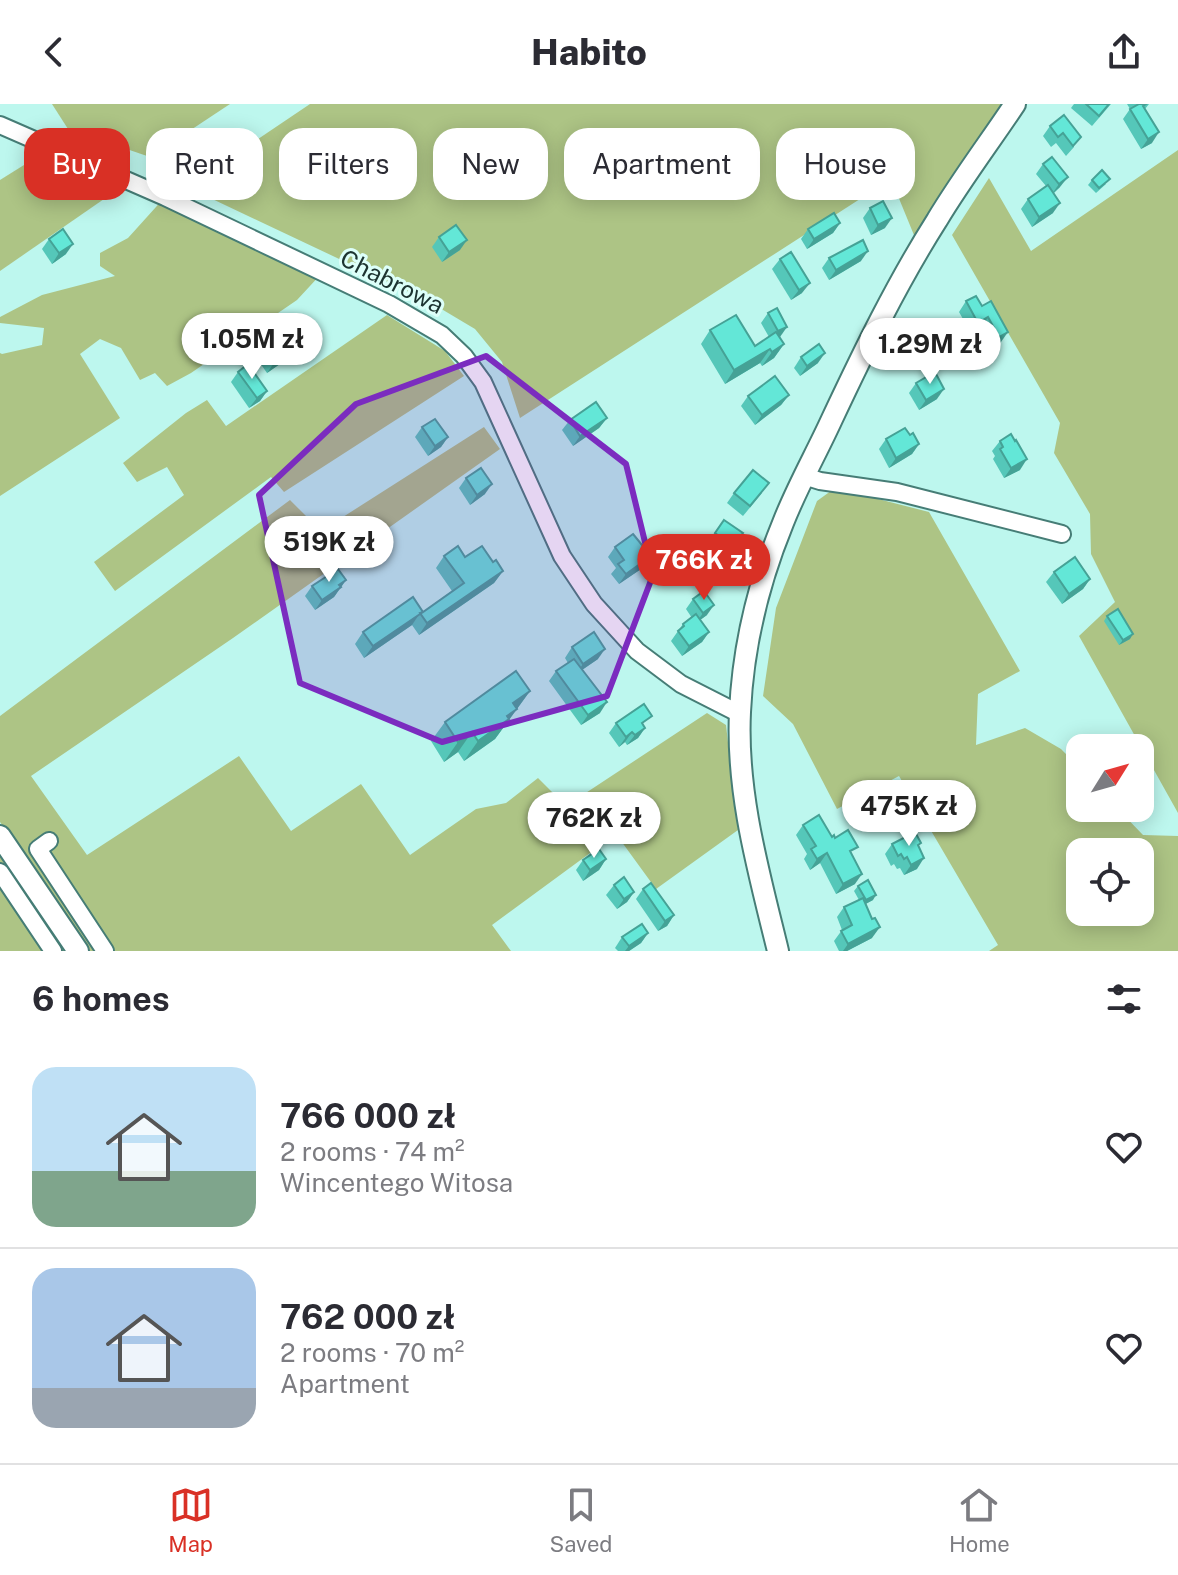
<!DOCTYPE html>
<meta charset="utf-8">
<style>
body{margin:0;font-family:"Public Sans",sans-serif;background:#f2f2f3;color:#2b2b33;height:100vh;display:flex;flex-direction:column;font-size:30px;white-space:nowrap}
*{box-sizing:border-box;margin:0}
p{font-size:26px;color:#7c7c81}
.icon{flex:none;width:44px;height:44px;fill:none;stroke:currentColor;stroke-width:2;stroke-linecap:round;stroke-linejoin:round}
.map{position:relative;height:847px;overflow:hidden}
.panel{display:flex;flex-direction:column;background:#fff;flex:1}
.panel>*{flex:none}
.top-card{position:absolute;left:24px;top:24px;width:1130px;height:72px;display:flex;gap:16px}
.needle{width:52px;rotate:53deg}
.controls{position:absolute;left:1066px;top:630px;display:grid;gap:16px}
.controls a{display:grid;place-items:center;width:88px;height:88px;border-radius:16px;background:#fff;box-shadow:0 4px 20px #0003;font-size:40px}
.price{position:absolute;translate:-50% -68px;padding:0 18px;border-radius:28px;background:#fff;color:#222;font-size:26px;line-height:52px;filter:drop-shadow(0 2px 4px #0008)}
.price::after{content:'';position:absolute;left:50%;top:48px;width:24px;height:18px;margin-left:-12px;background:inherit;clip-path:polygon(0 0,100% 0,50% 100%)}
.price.on{background:#d93025;color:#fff}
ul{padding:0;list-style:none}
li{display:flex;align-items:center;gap:24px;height:200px;padding:0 32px}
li+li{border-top:2px solid #e1e1e2}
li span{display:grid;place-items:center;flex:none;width:224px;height:160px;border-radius:24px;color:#555}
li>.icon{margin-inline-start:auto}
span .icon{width:96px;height:96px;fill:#fffc;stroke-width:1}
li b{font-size:34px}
h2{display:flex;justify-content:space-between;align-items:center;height:96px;padding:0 32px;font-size:34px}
.pill{padding:0 28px;border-radius:24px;background:#fff;box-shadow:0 4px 20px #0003;font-size:28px;line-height:72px}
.pill.on{background:#d93025;color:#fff}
header{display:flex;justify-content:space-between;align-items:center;height:104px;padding:0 32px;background:#fff;font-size:36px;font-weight:800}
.menu{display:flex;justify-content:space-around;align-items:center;height:112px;border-top:2px solid #e1e1e2;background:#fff;font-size:22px;color:#7c7c81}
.menu a{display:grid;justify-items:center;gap:4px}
.menu .on{color:#d93025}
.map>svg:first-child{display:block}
.green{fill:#adc485;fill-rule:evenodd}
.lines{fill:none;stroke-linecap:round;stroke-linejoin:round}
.minor-casing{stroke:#467d76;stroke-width:20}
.major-casing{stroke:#467d76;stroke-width:24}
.minor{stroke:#fff;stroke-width:16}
.major{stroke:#fff;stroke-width:20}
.wall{fill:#55c7b9}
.shaded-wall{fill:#45a296}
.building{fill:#63e7d7;stroke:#45a296;stroke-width:2}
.marked{fill:#7b2cbf;fill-opacity:0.2;stroke:#7b2cbf;stroke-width:6;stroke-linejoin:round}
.labels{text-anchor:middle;stroke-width:6;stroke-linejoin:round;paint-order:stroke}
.street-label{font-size:24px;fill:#1d3431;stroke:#ddfff9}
</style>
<header><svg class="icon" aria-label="back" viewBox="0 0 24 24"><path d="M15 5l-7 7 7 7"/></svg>Habito<svg class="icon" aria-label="share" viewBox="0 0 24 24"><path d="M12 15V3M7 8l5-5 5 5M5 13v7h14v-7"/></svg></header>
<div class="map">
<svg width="1178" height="847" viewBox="0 0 1178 847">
<rect width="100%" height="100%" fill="#bdf7ee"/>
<g class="green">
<path d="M52,0H230L150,53L68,25Z"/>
<path d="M310,0H1022L916,136L891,75L520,314L502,258L475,225L428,197L187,83Z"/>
<path d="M1178,46V709L1079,532L1115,498L1091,450L1090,410L1054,349L1060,319L952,131L989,74L1031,147Z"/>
<path d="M40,51L117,86L0,167V76Z"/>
<path d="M165,93L322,169L297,196L191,269L167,282L155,269L140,276L121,244L100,235L80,250L120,314L0,392V249L2,250L42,241L44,224L0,219V213L42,191L115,172L100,162V149L128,134Z"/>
<path d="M387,211L445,247L464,272L284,388L271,373L115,487L94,458L184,391L167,363L137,378L123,359L186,309L207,296L226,322Z"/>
<path d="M484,323L500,345L233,534L31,672L87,751L239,652L291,727L361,680L410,751L476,705L506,699L538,674L566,702L707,609L726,621L738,726L656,785L616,730L492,821L511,847H87L0,718V612L290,396L321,427Z"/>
<path d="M835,384L929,408L1020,567L978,590L976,641L1025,624L1061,645L1080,664V704H1117L1143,731L1178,732V847H989L998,841L899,672L837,705L793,620L763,592L776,504L817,397ZM1080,748H1140V808H1080Z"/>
<path d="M0,746L70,847H0Z"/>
</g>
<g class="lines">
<defs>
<g id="minor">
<path d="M0,21L165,93L389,200L442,231L464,252L483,278L562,452L594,500L637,547L681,580L740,610"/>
<path d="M804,372L820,377L897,388L1062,430"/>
<path d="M49,737L38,745L105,847"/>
<path d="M0,768L53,847"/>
</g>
<g id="major">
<path d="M0,732L78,847"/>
<path d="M778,847C759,769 736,689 740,608C743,542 758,480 783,419C797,383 816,350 832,315C864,247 897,179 937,116C961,76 989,39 1015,0"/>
</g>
</defs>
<use href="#minor" class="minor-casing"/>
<use href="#major" class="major-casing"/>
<use href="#minor" class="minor"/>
<use href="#major" class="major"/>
</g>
<g class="wall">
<path d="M1074,0H1111L1092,22L1071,4Z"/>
<path d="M1127,0H1149L1145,5L1152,39L1141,45L1123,15L1130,5Z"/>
<path d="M1064,11L1074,43L1066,52L1056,39L1051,43L1043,32L1050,22Z"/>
<path d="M1052,53L1060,83L1054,89L1053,109L1032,123L1021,105L1028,95L1046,82L1036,70L1043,60Z"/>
<path d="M1092,76L1106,80L1096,89L1088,81Z"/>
<path d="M870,104L885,124L871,131L863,114Z"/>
<path d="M840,119L833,129L807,145L801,135L808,125Z"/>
<path d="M439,133L460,146L442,158L432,143Z"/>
<path d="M49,135L66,150L52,160L42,145Z"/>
<path d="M829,154L861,157L829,176L822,164Z"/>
<path d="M780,155L802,189L791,196L772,165Z"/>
<path d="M966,197L982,202L991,197L1001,238L992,243L981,224L971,229L959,208Z"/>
<path d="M777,204L780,233H779L784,240L774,254L762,262L760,259L725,280L701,240L710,226L755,242L769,233L761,219L768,209Z"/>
<path d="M937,226L950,249L941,255L930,236Z"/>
<path d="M267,249L287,255L267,269L260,259Z"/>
<path d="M801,253L818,259L800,272L794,264Z"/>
<path d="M238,268L267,287L260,297L249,304L231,278Z"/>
<path d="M916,279L937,295L919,306L909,289Z"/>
<path d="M789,291L781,301L755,321L741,302L748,292Z"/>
<path d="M607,314L599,324L573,342L562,326L570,316Z"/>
<path d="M422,323L448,333L441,343L428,352L415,333Z"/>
<path d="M910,331L919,340L912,350L889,364L879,345L886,335Z"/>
<path d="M1000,337L1020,366L1004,374L993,355L995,352L992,347Z"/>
<path d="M466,374L485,390L470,401L459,384Z"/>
<path d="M734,389H762L743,412L727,399Z"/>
<path d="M724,416L743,429L724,455L710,445L712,442L707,439Z"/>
<path d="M615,443L651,452L644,463L619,480L611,470L616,464L608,453Z"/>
<path d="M444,452L465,453L493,458L503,467L494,479L419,531L412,521L364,554L355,540L363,528L423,508L452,487L436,464Z"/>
<path d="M1054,468L1090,475L1083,485L1062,500L1046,478Z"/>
<path d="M346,476L334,493L315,506L305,492L312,482Z"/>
<path d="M693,495L707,511L700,516L709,528L702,538L682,552L671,537L683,520L692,514L686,505Z"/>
<path d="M1107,512L1130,535L1119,541L1104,517Z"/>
<path d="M572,543L598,555L582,566L600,609L581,621L549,577L556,567L568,559L565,554Z"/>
<path d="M530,587L495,635L464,657L458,648L444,658L431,637L445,618Z"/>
<path d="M616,619L645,623V624L638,634L627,641L625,638L619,643L609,629Z"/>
<path d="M803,721L852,751L855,780L836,790L820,759L810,766L804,755L807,750L796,731Z"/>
<path d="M892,740L919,742L917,765L904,771L900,764L897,765L894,760L891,762L885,750Z"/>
<path d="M606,755L599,766L583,777L576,766L583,756Z"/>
<path d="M614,781L634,788L627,798L617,805L606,791Z"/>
<path d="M858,782L873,796L865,800L872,834L847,847H839L834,837L842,826L837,813L844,803L859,796L854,787Z"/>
<path d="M643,785L674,811L667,822L658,827L636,795Z"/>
<path d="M648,829L641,839L629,847H618L615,844L622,833Z"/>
</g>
<g class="shaded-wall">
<path d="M1159,28L1152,39L1141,45L1148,35Z"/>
<path d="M1068,73L1060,83L1052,90L1059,80Z"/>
<path d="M1060,99L1053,109L1032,123L1039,113Z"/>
<path d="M892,114L885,124L871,131L878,121Z"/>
<path d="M840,119L833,129L807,145L814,135Z"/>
<path d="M467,136L460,146L442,158L449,148Z"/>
<path d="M73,140L66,150L52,160L59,149Z"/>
<path d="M868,147L861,157L829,176L836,166Z"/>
<path d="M810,179L802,189L791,196L799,186Z"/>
<path d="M988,213L981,224L971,229L978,219Z"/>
<path d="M787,223L780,233L771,238L778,227Z"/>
<path d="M1008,228L1001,238L992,243L999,233Z"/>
<path d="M957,239L950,249L941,255L948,244Z"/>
<path d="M784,240L774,254L762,262L772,248Z"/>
<path d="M294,244L287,255L267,269L274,259Z"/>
<path d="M770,245L760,259L725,280L734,266Z"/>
<path d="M825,249L818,259L800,272L807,262Z"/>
<path d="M944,285L937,295L919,306L926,296Z"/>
<path d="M267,287L260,297L249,304L257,294Z"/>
<path d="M789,291L781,301L755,321L762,311Z"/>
<path d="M607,314L599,324L573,342L580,332Z"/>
<path d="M448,333L441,343L428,352L435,342Z"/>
<path d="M919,340L912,350L889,364L896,354Z"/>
<path d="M1027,355L1020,366L1004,374L1011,364Z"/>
<path d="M492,380L485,390L470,401L477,391Z"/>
<path d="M651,452L644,463L619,480L626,470Z"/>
<path d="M503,467L494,479L419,531L427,519Z"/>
<path d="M1090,475L1083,485L1062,500L1069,490Z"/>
<path d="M346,476L334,493L315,506L322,496Z"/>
<path d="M714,501L707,511L696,519L703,509Z"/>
<path d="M420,509L412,521L364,554L373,542Z"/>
<path d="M709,528L702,538L682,552L689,542Z"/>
<path d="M1133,530L1130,535L1119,541L1123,536Z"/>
<path d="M605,545L598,555L576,570L583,560Z"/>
<path d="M530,587L495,635L464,657L478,637L513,599Z"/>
<path d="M607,598L600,609L581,621L588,611Z"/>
<path d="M645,624L638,634L627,641L635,631Z"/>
<path d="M472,628L458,648L444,658L458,638Z"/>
<path d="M632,628L625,638L619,643L626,633Z"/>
<path d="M827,749L820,759L810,766L817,755Z"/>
<path d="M924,754L917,765L904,771L911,761Z"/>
<path d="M606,755L599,766L583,777L590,766Z"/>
<path d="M862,770L855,780L836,790L843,780Z"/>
<path d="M634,788L627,798L617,805L624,795Z"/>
<path d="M876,791L873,796L862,802L866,796Z"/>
<path d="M674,811L667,822L658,827L665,817Z"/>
<path d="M880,823L872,834L847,847H843L848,840Z"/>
<path d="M648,829L641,839L629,847H625L629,842Z"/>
</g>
<g class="building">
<path d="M1086,0H1109L1099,12Z"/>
<path d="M1139,0H1146L1143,2L1159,28L1148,35L1130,5Z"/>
<path d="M1064,11L1081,33L1073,42L1063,29L1058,33L1050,22Z"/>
<path d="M1052,53L1068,73L1059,80L1043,60Z"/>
<path d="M1102,66L1110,75L1099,84L1092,76Z"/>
<path d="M1048,81L1060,99L1039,113L1028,95Z"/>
<path d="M883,97L892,114L878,121L870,104Z"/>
<path d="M834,109L840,119L814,135L808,125Z"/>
<path d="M456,121L467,136L449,148L439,133Z"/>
<path d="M63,125L73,140L59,149L49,135Z"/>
<path d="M863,136L868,147L836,166L829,154Z"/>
<path d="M791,148L810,179L799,186L780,155Z"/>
<path d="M976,192L982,202L991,197L1008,228L999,233L988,213L978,219L966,197Z"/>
<path d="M777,204L787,223L778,227L768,209Z"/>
<path d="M736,211L755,242L776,228L784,240L772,248L770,245L734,266L710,226Z"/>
<path d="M951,218L959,232L954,234L957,239L948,244L937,226Z"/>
<path d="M288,235L294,244L274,259L267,249Z"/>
<path d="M819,240L825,249L807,262L801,253Z"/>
<path d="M248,260L267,287L257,294L238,268Z"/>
<path d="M935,268L944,285L926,296L916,279Z"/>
<path d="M775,272L789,291L762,311L748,292Z"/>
<path d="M596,298L607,314L580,332L570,316Z"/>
<path d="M435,315L448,333L435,342L422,323Z"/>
<path d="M905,324L910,331L913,329L919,340L896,354L886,335Z"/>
<path d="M1011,330L1015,337L1016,336L1027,355L1011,364L1000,345L1003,343L1000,337Z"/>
<path d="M481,364L492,380L477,391L466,374Z"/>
<path d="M753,366L769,379L750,402L734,389Z"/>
<path d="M724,416L743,429L731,445L718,434L719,432L715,429Z"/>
<path d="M633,430L651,452L626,470L618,460L624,456L615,443Z"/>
<path d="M458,442L465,453L482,442L493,458L496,456L503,467L427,519L420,509L423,508L373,542L363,528L413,493L423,508L464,479L444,452Z"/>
<path d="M1075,453L1090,475L1069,490L1054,468Z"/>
<path d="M338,465L346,476L339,481L341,483L322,496L312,482Z"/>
<path d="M704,487L714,501L703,509L693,495Z"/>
<path d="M1118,505L1133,530L1123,536L1107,512Z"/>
<path d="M696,510L709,528L689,542L678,527L684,522L683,520Z"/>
<path d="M594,528L605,545L583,560L572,543Z"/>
<path d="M574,555L607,598L588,611L556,567Z"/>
<path d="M516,567L530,587L513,599L517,605L507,612L509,615L478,637L472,628L458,638L445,618Z"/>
<path d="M644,600L652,612L642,619L645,624L635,631L632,628L626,633L616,619Z"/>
<path d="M819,711L832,733L834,731L835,734L848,726L858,743L850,747L862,770L843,780L827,749L817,755L811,745L816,742L803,721Z"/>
<path d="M915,728L921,739L918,741L924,754L911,761L907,753L904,755L901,750L898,752L892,740Z"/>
<path d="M599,745L606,755L590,766L583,756Z"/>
<path d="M624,773L634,788L624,795L614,781Z"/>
<path d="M868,776L876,791L866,796L858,782Z"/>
<path d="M651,779L674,811L665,817L643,785Z"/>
<path d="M863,794L872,815L875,814L880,823L848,840L841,827L852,821L844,803Z"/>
<path d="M642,820L648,829L629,842L622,833Z"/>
</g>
<path class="marked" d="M486,252L626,360L653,471L607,592L442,638L300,579L259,391L356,300Z"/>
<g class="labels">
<g class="street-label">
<text transform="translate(392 178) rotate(27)" y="8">Chabrowa</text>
</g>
</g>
</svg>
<div class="controls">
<a><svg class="needle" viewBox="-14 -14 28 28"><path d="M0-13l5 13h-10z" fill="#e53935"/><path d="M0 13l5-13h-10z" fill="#7c7c81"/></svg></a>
<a><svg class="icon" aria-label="locate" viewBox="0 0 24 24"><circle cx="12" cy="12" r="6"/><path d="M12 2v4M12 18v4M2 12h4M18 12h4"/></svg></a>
</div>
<b class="price" style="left:252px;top:277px">1.05M zł</b>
<b class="price" style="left:930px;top:282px">1.29M zł</b>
<b class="price" style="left:329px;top:480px">519K zł</b>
<b class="price on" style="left:704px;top:498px">766K zł</b>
<b class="price" style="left:909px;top:744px">475K zł</b>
<b class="price" style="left:594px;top:756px">762K zł</b>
<div class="top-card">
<a class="pill on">Buy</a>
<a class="pill">Rent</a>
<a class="pill">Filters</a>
<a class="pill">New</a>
<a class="pill">Apartment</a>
<a class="pill">House</a>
</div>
</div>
<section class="panel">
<h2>6 homes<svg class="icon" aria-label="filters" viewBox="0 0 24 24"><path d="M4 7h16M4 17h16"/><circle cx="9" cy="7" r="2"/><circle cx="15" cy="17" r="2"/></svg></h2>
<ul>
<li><span style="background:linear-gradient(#bfe0f5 65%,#7fa58c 0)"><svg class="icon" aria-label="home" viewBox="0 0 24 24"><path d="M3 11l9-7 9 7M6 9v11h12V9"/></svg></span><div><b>766 000 zł</b><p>2 rooms · 74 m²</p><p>Wincentego Witosa</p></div><svg class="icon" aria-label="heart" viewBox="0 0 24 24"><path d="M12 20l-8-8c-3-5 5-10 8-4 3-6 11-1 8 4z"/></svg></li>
<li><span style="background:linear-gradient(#a9c7e8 75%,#9aa5b1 0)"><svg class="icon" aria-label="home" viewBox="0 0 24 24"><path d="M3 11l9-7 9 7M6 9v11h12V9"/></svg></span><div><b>762 000 zł</b><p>2 rooms · 70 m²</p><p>Apartment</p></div><svg class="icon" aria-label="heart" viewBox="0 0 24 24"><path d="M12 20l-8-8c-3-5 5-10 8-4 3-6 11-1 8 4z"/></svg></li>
</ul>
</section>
<nav class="menu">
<a class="on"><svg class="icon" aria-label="map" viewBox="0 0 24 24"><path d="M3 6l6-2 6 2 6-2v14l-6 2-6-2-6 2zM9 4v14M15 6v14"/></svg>Map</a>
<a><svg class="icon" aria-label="saved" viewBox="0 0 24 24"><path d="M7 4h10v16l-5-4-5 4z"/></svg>Saved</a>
<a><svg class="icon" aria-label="home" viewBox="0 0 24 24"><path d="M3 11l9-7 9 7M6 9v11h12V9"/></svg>Home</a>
</nav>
